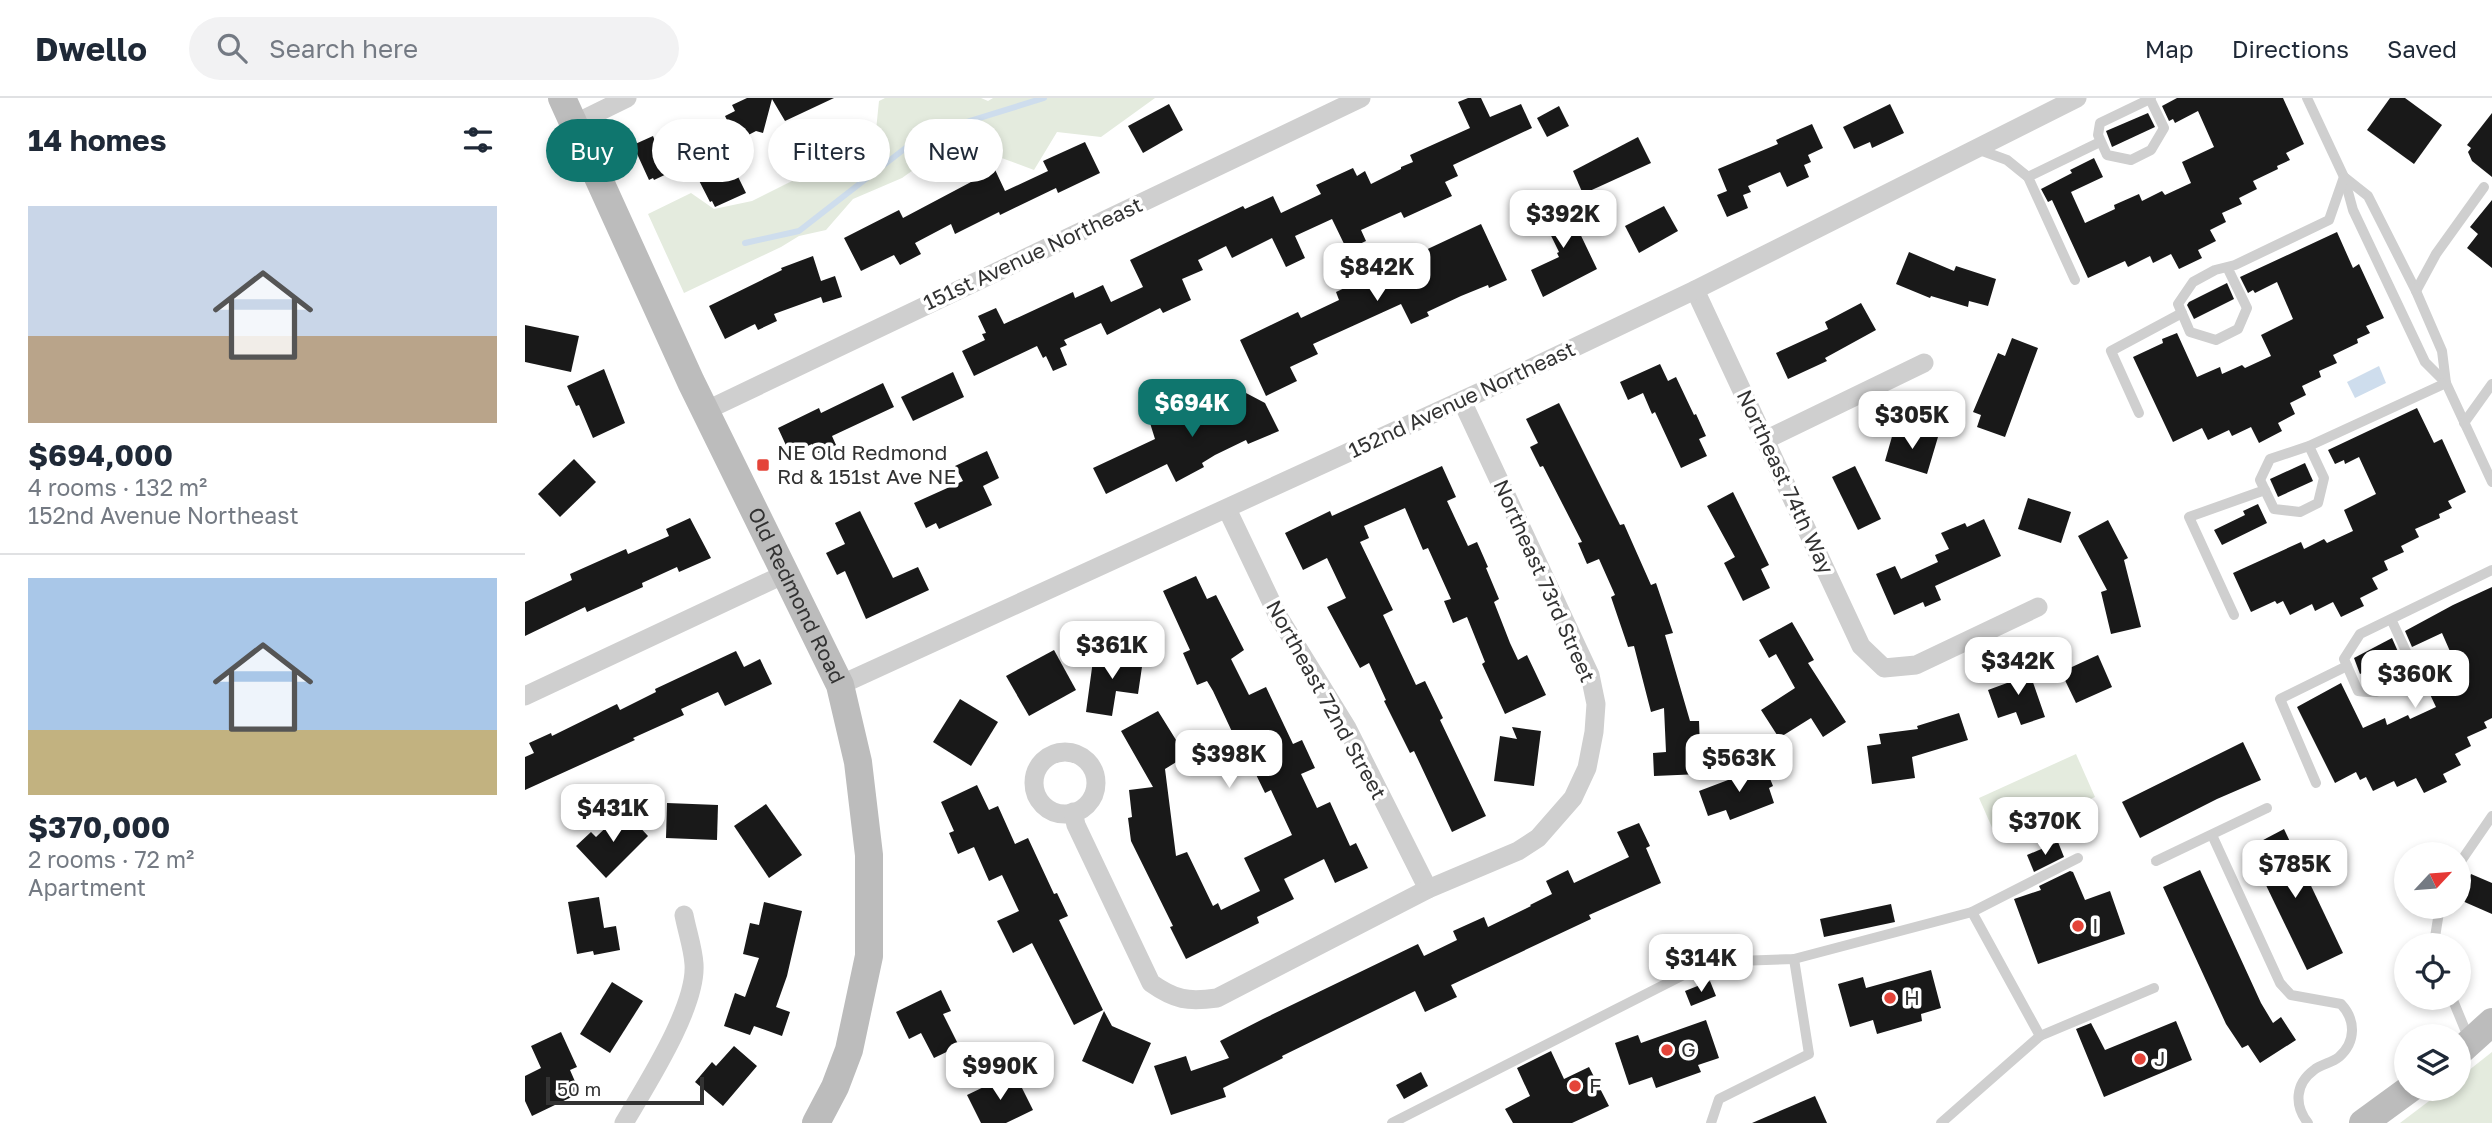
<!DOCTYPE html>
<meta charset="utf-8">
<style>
body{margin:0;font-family:"Golos Text",sans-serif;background:#f2f2f3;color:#1f2937;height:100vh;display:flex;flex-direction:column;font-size:26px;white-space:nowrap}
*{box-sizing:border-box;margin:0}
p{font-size:23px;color:#747a83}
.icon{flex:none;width:38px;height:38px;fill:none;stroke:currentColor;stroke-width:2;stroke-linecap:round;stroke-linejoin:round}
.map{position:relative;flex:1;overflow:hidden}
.drawer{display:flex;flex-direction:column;background:#fff;width:525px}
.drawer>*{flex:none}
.guide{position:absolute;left:21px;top:21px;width:665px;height:63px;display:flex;gap:14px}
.needle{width:46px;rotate:64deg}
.fabs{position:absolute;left:1869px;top:744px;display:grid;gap:14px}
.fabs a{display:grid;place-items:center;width:77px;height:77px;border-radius:50%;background:#fff;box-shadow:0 4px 10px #0003;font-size:35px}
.scale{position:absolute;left:21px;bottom:18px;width:158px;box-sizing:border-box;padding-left:7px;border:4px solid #323232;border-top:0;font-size:19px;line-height:24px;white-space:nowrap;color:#323232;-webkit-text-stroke:5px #fff;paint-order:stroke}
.price{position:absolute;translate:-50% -60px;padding:0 16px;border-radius:14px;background:#fff;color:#222;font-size:23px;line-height:46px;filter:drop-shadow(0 2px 4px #0008)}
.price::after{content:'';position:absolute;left:50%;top:42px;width:21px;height:16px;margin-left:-10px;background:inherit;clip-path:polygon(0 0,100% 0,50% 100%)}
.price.selected{background:#0f766e;color:#fff}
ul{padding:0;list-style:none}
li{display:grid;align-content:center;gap:14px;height:371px;padding:0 28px}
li+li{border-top:2px solid #e0e1e3}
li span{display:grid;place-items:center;height:217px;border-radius:0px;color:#555}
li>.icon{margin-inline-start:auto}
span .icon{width:126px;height:126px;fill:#fffc;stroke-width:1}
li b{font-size:30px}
h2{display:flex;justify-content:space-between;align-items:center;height:84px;padding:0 28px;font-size:30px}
.chip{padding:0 24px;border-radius:32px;background:#fff;box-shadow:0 4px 10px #0003;font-size:24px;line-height:63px}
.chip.selected{background:#0f766e;color:#fff}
header{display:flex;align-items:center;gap:42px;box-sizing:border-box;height:98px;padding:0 35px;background:#fff;border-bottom:2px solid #e0e1e3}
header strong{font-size:33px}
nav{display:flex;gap:38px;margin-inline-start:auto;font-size:24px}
.search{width:490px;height:63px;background:#f2f2f3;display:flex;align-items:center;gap:18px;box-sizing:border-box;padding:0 24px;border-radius:38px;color:#747a83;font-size:26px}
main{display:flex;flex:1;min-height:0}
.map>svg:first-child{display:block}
.green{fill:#e4ebde}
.water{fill:#cedded}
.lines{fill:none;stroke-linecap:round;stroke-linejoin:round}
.stream{stroke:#cedded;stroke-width:6}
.building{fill:#191919}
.lane{stroke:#cfcfcf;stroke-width:10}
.street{stroke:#cfcfcf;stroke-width:19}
.secondary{stroke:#bcbcbc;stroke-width:28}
.poi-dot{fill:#e44439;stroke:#fff;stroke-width:2.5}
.labels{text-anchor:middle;stroke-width:7;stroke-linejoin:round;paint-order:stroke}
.street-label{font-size:21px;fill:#323232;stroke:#fff}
.poi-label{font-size:21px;fill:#323232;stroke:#fff;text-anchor:start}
</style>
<header>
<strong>Dwello</strong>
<div class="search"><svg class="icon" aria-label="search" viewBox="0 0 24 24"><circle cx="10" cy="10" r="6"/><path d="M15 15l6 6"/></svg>Search here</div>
<nav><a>Map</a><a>Directions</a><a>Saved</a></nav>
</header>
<main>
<section class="drawer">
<h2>14 homes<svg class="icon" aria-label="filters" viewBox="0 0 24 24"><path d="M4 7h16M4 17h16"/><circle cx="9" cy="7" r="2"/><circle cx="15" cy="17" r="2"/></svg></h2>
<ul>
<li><span style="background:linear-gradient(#c9d6e8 60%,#b9a48a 0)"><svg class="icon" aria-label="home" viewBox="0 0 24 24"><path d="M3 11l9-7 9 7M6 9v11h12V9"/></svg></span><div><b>$694,000</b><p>4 rooms · 132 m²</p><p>152nd Avenue Northeast</p></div></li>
<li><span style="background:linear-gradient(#a9c7e8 70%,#c2b280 0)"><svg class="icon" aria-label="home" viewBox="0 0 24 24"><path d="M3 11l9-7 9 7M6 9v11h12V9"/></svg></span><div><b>$370,000</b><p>2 rooms · 72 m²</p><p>Apartment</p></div></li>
</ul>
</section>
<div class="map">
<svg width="1967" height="1025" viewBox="0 0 1967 1025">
<rect width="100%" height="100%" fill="#fff"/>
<g class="green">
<path d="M360,0H456L463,3L468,0H630L576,39L532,34L509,72L474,59L438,67L419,50L377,80L328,101L301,132L274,138L256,149L159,195L123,116L166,95L189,111L227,103L281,76L316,73L350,42L354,3Z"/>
<path d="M1551,656L1570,699L1473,743L1454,700Z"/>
<path d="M1967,954V1025H1875L1920,991L1934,990V980Z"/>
</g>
<path class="water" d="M1854,268L1861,285L1830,300L1822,284Z"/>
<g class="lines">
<path class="stream" d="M220,145L274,133L396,38L519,0"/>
</g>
<g class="building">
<path d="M222,0H309L260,23L247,1L238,35L231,33L212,43L200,18L210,13L207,7Z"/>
<path d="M943,0H956L965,19L996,6L1007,30L928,67L933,78L920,84L927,98L879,120L876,114L836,132L841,143L822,152L807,121L770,138L780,160L761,169L747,140L707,160L701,148L673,162L678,172L657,181L666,202L638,215L635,210L582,237L576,225L539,242L542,247L535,250L542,267L528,273L521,258L518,260L512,248L449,278L437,253L460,242L457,236L461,235L453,218L471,210L479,226L548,194L550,200L578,187L586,204L618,189L605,162L718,108L720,111L748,98L756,115L796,96L791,87L828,70L832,78L840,73L846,86L876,71V69L888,64L885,57L945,30L933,4Z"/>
<path d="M1652,0H1758L1779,46L1761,55L1765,62L1752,68L1753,71L1728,83L1732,91L1714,100L1717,106L1697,115L1701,124L1685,132L1691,143L1673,152L1677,160L1654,171L1646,156L1628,165L1625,158L1603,169L1600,163L1563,180L1527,102L1523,104L1516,91L1547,75L1545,72L1569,60L1578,79L1546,94L1560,125L1590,111L1589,107L1614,96L1617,103L1637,93L1640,97L1666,85L1657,64L1689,49L1673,13L1650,25L1648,21L1644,23L1637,8Z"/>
<path d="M1865,0H1880L1917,27L1889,66L1842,32Z"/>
<path d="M644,6L658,32L618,55L603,28Z"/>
<path d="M1365,6L1379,35L1347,50L1345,44L1329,51L1318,29Z"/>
<path d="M1034,8L1044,28L1022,39L1012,20Z"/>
<path d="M1623,15L1630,29L1587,49L1581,33Z"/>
<path d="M1967,15V79L1947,63L1943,54L1946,50L1942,47Z"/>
<path d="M1287,26L1298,50L1283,57L1286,64L1279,67L1284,79L1262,89L1255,74L1223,88L1226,94L1218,97L1223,110L1202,119L1192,97L1202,93L1193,71L1253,46L1251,42Z"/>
<path d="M128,38L130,43L140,40L142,44L153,39L163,59L195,42L221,95L190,109L187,103L185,104L165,65L129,82L128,80L124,82L108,47Z"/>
<path d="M1113,39L1126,65L1058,96L1048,73Z"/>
<path d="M560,44L575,75L533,95L531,90L475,117L474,114L430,136L426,126L390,145L396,156L375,167L369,157L336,173L319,140L374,112L378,120L446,84L442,75L466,63L480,93L523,73L518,63Z"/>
<path d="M1037,98L1072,171L1018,199L1006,172L1034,159L1032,155L1034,154L1012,109Z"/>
<path d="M1967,102V170L1942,150L1953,136L1945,129Z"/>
<path d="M1139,108L1153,133L1114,155L1100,128Z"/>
<path d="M956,126L982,182L964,190L963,187L936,198L902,214L904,218L886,226L876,206L788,246L793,256L765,269L772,283L741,298L715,242L773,214L776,220L814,202L811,194Z"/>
<path d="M1812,134L1828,170L1834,166L1859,220L1841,228L1845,235L1832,241L1833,245L1808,257L1812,265L1794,273L1796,279L1777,288L1781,297L1765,305L1770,316L1753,325L1757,333L1734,345L1726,329L1707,338L1704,332L1683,342L1677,330L1648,344L1608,259L1638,245L1637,241L1652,235L1672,279L1695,269L1697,276L1717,267L1720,270L1746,258L1736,237L1768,221L1752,184L1730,195L1728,192L1723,195L1715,179Z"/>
<path d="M1384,154L1429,173L1431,168L1471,181L1463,208L1444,203L1443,209L1406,198L1405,200L1371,186Z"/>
<path d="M288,158L296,183L310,178L317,199L298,205L296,199L249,216L252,223L233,232L230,226L200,241L184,208L257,172L256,170Z"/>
<path d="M1702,185L1709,201L1669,221L1662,207L1664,204Z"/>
<path d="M1336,205L1351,232L1300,260L1302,263L1263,281L1251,255L1303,231L1300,224Z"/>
<path d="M0,227L54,238L46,274L0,264Z"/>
<path d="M1487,240L1513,250L1480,339L1452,329L1456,317L1448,314L1473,255L1480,258Z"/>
<path d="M1135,266L1143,283L1151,279L1169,317L1171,316L1181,338L1174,341L1182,358L1156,370L1130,314L1127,316L1118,295L1103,302L1095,284Z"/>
<path d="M79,271L100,325L68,340L54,307L51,308L42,288Z"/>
<path d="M428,274L439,299L388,323L376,299Z"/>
<path d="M358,285L369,309L307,338L311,347L291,356L287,346L265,356L253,330L294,310L296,315Z"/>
<path d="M702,285L740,305L754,333L723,346L721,342L690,357L677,365L679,369L651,384L642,366L581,396L568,370L630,341L625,325L652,313L654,320L688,305L686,302L699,297Z"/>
<path d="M1034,305L1095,427L1099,426L1126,487L1131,485L1148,535L1140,537L1165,623H1174L1176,676L1129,678L1128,655L1141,654L1139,610L1126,614L1109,548L1103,549L1086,499L1090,497L1074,461L1062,466L1053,445L1057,444L1018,368L1015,369L1005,349L1013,345L1001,321Z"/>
<path d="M1892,310L1909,345L1917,341L1941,394L1923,403L1927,410L1914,416L1915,420L1890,431L1894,439L1876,448L1879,454L1859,463L1863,472L1847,480L1853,491L1835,500L1839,508L1816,519L1808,504L1790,513L1787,506L1765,517L1758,503L1752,506L1750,503L1726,514L1708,475L1776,444L1779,451L1799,441L1802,445L1828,433L1819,412L1851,396L1834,359L1820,366L1819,362L1810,366L1803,352Z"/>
<path d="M1389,332L1413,339L1402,376L1360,363L1368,335L1387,341Z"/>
<path d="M462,353L474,380L458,388L467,407L414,431L411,425L401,430L389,405L438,383L430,368Z"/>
<path d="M49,361L71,384L35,419L13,396Z"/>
<path d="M1780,365L1788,383L1753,399L1745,381Z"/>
<path d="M917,368L931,399L922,403L943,448L952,444L963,469L961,470L974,501L969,504L985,545L993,562L1002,557L1021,597L980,616L957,566L960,564L942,519L928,525L919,503L926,501L903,450L898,452L880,410L839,428L844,440L835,444L868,512L858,517L891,587L900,583L918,620L915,622L961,718L927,734L889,653L885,655L859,603L861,602L844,565L835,570L802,509L821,500L802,460L778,472L760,435L805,413L807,418Z"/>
<path d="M1330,368L1356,421L1333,432L1307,379Z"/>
<path d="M1208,394L1244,467L1236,471L1245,490L1218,503L1199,465L1210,459L1182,408Z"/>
<path d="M1503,400L1546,414L1536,445L1493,431Z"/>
<path d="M1733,406L1742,425L1697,447L1689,432L1720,417L1718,413Z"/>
<path d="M335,413L368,480L393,469L404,492L341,521L320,473L312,477L301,455L320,446L310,425Z"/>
<path d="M165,420L186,460L154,474L152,469L117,485L118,489L62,514L60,509L0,538V504L47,482L45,476L101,451L103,456L144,438L141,431Z"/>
<path d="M1459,421L1476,458L1410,488L1416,502L1400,509L1398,504L1369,517L1351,476L1370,468L1376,481L1413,464L1410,457L1424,451L1416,435L1440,425L1442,429Z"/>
<path d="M1583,422L1603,460L1599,462L1616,529L1586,536L1576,494L1582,492L1553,438Z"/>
<path d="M671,478L682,501L691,497L719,552L706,561L724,597L741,589L768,646L777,642L790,670L776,676L792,710L805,704L825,748L831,745L843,770L810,785L799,761L759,781L769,801L732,819L734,825L661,861L645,829L648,828L606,743L603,720L607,719L604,692L628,689L596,633L633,613L661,658L640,671L651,758L662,754L688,808L693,805L696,812L735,793L719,760L767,737L746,692L740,695L719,652L716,653L688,593L682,583L672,587L658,555L665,552L638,493Z"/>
<path d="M1967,489V620L1959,624L1962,630L1942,639L1946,648L1930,656L1936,667L1918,676L1922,684L1899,695L1891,680L1872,689L1869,683L1848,693L1841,679L1835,682L1831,674L1810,685L1772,609L1816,585L1838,630L1860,620L1862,627L1883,617L1885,621L1911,609L1901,588L1934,574L1917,535L1887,549L1880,533L1928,507Z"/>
<path d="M1267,524L1289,562L1283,565L1321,624L1298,639L1286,620L1254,640L1236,612L1270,590L1251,556L1244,560L1234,542Z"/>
<path d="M1867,540L1874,556L1835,576L1829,560Z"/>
<path d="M529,552L551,592L504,618L481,578Z"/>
<path d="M211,553L219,569L235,561L247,586L200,608L193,594L156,611L159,617L108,640L110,642L0,692V659L9,655L4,645L26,635L27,638L92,606L95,612L131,594L130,591Z"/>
<path d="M569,555L618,562L613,596L591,593L587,618L561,614Z"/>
<path d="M1573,557L1587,589L1551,605L1536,574Z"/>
<path d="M1502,567L1520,619L1496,627L1491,614L1473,620L1463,592L1482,585L1479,576Z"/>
<path d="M435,601L473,624L446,668L408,644Z"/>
<path d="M1434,615L1443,642L1387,659L1390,680L1347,686L1342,648L1356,646L1354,636L1393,631L1392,628Z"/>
<path d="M987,629L1016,633L1009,688L969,683L975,638L992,641Z"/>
<path d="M1718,644L1736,682L1692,701L1615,740L1597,704Z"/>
<path d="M1240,668L1248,688L1244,690L1249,705L1205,722L1201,712L1183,718L1174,693Z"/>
<path d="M452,687L464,712L473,708L490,746L503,740L529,796L532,795L543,818L534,822L578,912L549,927L507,845L488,855L472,823L494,813L477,777L464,783L449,749L433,756L424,735L429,733L416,704Z"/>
<path d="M142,705L193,707L192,742L141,740Z"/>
<path d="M241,706L277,757L244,780L209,728Z"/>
<path d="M99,712L123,738L81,780L51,748L66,734L71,739Z"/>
<path d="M1114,725L1125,748L1121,750L1136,785L1064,817L1066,821L926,887L932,899L900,914L890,893L757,958L758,960L698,990L701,999L646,1017L629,968L661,958L666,973L704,960L695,943L738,921L893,846L899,858L932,842L928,833L959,819L963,829L1006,808L1005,807L1027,796L1021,783L1043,772L1049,785L1104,759L1092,734Z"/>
<path d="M1759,731L1818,855L1782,872L1723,750Z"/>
<path d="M1533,744L1539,759L1509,774L1502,757Z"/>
<path d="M1675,772L1736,905L1748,925L1756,919L1771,942L1735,965L1723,947L1717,950L1701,926L1638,789Z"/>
<path d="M1545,773L1548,774L1560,802L1585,793L1600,836L1513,866L1489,801L1516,792L1514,788Z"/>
<path d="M1946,776L1967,785V816L1935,802Z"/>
<path d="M74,799L79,830L91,828L95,852L69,857L68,853L52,856L43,804Z"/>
<path d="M239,804L277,813L262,878L251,909L265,914L257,938L229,928L225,937L199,928L210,895L220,899L234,860L218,856L225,825L234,827Z"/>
<path d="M1366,806L1370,824L1299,839L1295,821Z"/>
<path d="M1406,872L1416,910L1396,916L1397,923L1352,936L1348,922L1325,929L1313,886L1338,879L1341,890Z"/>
<path d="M1185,883L1191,898L1166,908L1160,893Z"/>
<path d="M87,884L118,903L85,955L55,936Z"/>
<path d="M416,892L426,913L418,916L434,948L409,960L396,935L384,941L371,914Z"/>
<path d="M579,913L587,928L626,945L608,986L557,963Z"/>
<path d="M1181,922L1194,960L1173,967L1176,974L1131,990L1127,979L1104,987L1090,945L1113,937L1116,945Z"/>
<path d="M1651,923L1667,962L1579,999L1551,931L1566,925L1580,952Z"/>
<path d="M36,934L52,969L45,972L55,995L7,1018L0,1003V978L16,970L6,948Z"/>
<path d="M209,948L232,968L198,1008L170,984L187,964L191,968Z"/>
<path d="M1026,953L1039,981L1064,969L1084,1008L1047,1025H988L980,1011L1005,998L992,970Z"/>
<path d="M896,974L903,988L879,1001L871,987Z"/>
<path d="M491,978L508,1012L481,1025H456L442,997L467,985L469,989Z"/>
<path d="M1290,998L1302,1025H1227Z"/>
</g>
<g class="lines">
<g class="lane">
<path d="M1782,0L1819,79L1828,112L1900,264L1920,284"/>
<path d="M1625,1L1639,30L1626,52L1606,62L1582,57L1573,37L1575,25L1625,1L1626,0"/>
<path d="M1452,51L1482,62L1503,79"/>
<path d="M1819,79L1843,98L1891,193L1917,253L1921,285L1967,384"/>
<path d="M1702,169L1722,210L1713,231L1691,242L1665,234L1653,206L1668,184L1690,172L1710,167L1804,122L1819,79"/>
<path d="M1550,182L1503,79L1575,44"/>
<path d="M1891,193L1911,156L1959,89"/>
<path d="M1614,315L1586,253L1657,215"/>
<path d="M1939,325L1967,286"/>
<path d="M1784,348L1799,380L1793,405L1775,414L1749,411L1735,382L1745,361L1784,348L1921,285"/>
<path d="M1709,517L1664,419L1740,392"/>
<path d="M1866,521L1885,562C1872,586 1863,598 1833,593L1819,561L1835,536L1967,472"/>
<path d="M1791,685L1755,601L1822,568"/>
<path d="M1687,737L1755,885L1766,897L1816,906C1831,922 1831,944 1814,959C1807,965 1796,966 1789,972C1770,986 1769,1007 1783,1025"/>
<path d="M1631,763L1742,710"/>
<path d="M1934,766L1967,718"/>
<path d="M1447,814L1515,938"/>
<path d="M1911,847L1910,839L1915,808"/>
<path d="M1927,900L1944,941"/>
<path d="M867,1025L1184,864L1269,861L1447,814L1553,760"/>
<path d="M1186,1025L1194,1001L1284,956L1269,861"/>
<path d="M1416,1025L1515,938L1629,890"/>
</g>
<g class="street">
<path d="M49,26L102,0"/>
<path d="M1170,192L1336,548L1359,570L1391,567L1513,509"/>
<path d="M180,313L836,0"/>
<path d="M1240,342L1399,265"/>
<path d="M702,411L753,518L822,630L903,791"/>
<path d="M315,587L973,286L1170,192L1552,0"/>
<path d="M0,598L260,476"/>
<circle cx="540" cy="685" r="31"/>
<path d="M548,714L551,727L626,885C650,902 663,904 692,900L903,791L993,753L1013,740L1048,700L1062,670L1069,634L1071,606L1065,577L937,303"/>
<path d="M99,1025C121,987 172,909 169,866C168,850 162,833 159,817"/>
</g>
<g class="secondary">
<path id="s1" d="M37,0L166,284L315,587L333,664L344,757V858L324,952L310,989L291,1025"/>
<path d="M1934,954L1967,924"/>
<path d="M1838,1025L1886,990"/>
</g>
</g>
<g class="poi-dot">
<rect x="231" y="360" width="14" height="14" rx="3.5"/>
<circle cx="1553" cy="828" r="7"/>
<circle cx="1365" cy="900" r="7"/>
<circle cx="1142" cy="952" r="7"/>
<circle cx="1615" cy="961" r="7"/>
<circle cx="1050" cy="988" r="7"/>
</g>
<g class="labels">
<g class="street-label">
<text transform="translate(508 156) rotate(-25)" y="7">151st Avenue Northeast</text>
<text transform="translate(937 302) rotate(-25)" y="7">152nd Avenue Northeast</text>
<text transform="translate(1260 384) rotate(65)" y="7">Northeast 74th Way</text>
<text transform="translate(1019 483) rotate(66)" y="7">Northeast 73rd Street</text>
<text dy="7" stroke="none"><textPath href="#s1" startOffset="550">Old Redmond Road</textPath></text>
<text transform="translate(801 602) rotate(61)" y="7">Northeast 72nd Street</text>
</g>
<g class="poi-label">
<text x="252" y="362">NE Old Redmond<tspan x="252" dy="24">Rd &amp; 151st Ave NE</tspan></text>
<text x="1567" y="835">I</text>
<text x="1379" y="907">H</text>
<text x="1156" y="959">G</text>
<text x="1629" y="968">J</text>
<text x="1064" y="995">F</text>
</g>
</g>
</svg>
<div class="fabs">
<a><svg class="needle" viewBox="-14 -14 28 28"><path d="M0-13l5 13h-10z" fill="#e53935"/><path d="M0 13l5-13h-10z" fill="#747a83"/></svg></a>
<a><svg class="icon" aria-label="locate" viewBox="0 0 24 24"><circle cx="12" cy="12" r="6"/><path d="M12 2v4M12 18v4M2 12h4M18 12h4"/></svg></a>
<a><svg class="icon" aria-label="layers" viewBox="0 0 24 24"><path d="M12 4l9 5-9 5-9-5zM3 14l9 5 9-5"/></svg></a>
</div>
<div class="scale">50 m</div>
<b class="price" style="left:1038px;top:152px">$392K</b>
<b class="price" style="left:852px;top:205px">$842K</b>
<b class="price selected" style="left:667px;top:341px">$694K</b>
<b class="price" style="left:1387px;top:353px">$305K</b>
<b class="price" style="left:587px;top:583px">$361K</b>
<b class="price" style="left:1493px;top:599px">$342K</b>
<b class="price" style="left:1890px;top:612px">$360K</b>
<b class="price" style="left:704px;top:692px">$398K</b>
<b class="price" style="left:1214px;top:696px">$563K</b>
<b class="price" style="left:88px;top:746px">$431K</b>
<b class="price" style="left:1520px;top:759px">$370K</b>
<b class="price" style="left:1770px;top:802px">$785K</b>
<b class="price" style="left:1176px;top:896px">$314K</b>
<b class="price" style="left:475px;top:1004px">$990K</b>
<div class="guide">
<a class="chip selected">Buy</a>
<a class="chip">Rent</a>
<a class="chip">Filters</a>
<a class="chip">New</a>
</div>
</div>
</main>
